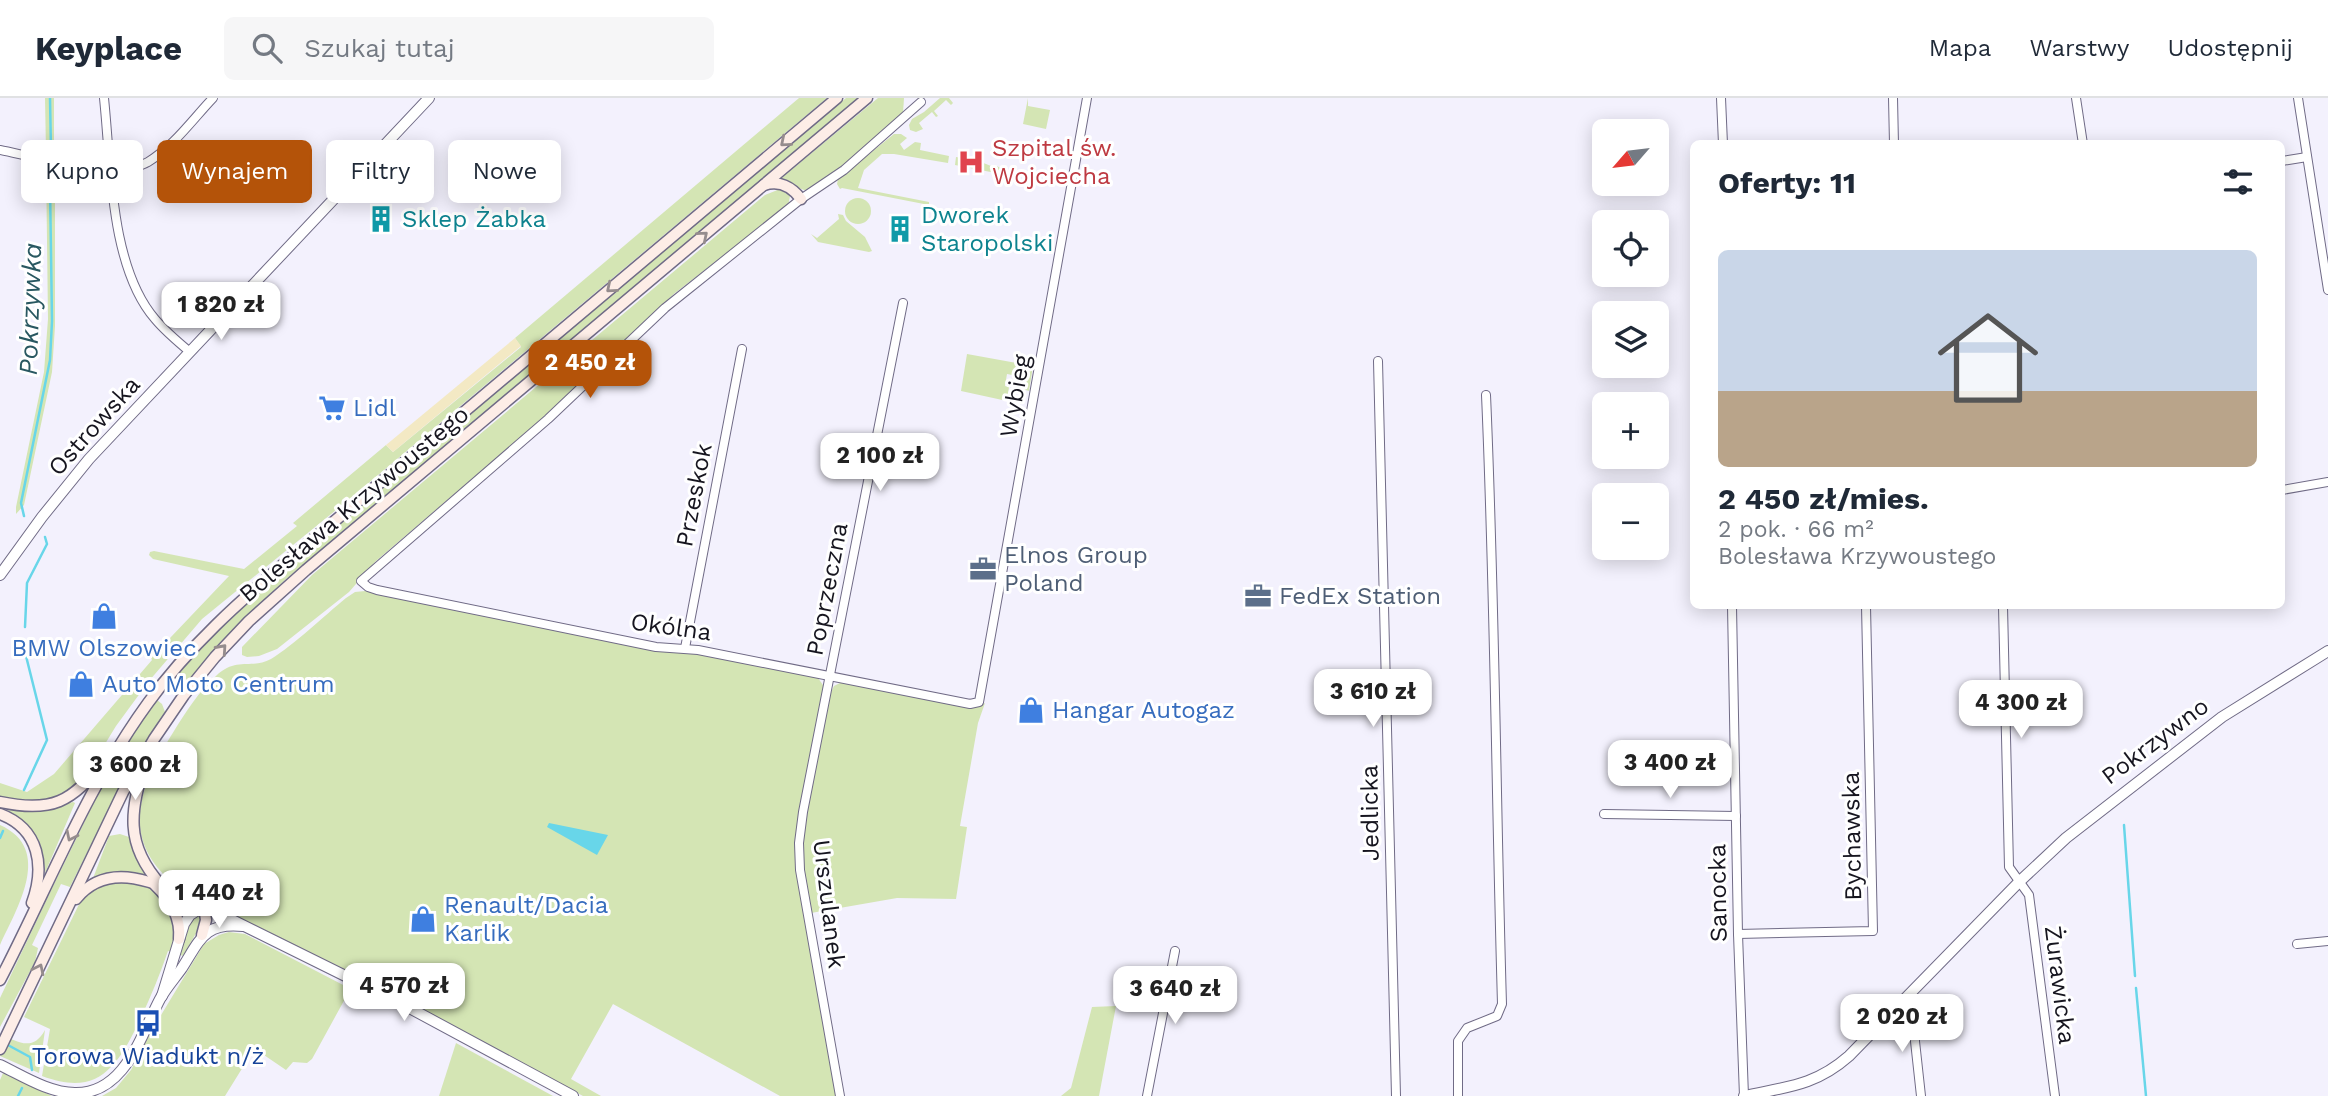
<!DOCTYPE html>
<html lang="pl">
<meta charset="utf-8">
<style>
body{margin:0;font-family:"Work Sans",sans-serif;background:#f6f6f7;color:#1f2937;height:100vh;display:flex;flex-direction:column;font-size:26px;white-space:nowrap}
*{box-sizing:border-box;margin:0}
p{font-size:23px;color:#747a83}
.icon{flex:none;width:38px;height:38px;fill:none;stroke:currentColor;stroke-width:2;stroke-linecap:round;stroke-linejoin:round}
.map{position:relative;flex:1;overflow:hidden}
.drawer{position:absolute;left:1690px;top:42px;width:595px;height:469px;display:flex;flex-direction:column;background:#fff;border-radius:10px;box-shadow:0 4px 18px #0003}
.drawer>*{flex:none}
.top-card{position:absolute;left:21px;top:42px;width:665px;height:63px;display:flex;gap:14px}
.needle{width:46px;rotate:242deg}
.buttons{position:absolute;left:1592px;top:21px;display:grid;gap:14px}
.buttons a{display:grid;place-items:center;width:77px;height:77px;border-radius:10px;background:#fff;box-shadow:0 4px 18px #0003;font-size:35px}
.price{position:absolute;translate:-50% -60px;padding:0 16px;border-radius:14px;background:#fff;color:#222;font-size:23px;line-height:46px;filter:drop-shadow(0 2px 4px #0008)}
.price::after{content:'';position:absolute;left:50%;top:42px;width:21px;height:16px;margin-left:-10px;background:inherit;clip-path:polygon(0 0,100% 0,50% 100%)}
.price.selected{background:#b45309;color:#fff}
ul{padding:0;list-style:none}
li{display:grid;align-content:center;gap:14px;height:371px;padding:0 28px}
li+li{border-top:2px solid #e0e1e3}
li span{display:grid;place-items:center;height:217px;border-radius:10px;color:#555}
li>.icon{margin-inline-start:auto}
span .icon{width:126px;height:126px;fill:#fffc;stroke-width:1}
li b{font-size:30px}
h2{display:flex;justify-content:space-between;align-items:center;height:84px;padding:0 28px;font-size:30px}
.tag{padding:0 24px;border-radius:10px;background:#fff;box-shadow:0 4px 18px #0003;font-size:24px;line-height:63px}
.tag.selected{background:#b45309;color:#fff}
header{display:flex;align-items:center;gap:42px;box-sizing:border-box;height:98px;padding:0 35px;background:#fff;border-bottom:2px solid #e0e1e3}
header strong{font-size:33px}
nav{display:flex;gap:38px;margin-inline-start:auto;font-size:24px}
.search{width:490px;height:63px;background:#f6f6f7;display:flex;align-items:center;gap:18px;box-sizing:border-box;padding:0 24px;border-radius:10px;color:#747a83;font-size:26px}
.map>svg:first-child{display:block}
.green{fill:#d4e5b4}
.sand{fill:#f3e9c4}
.water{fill:#68d6e9}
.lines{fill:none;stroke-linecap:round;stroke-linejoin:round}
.stream{stroke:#68d6e9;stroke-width:2.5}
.minor-casing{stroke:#706b86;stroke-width:10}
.tertiary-casing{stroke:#706b86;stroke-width:12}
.secondary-casing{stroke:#706b86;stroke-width:13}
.minor{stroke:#fff;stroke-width:8}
.tertiary{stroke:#fff;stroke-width:10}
.secondary{stroke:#fdede7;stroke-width:10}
.oneway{stroke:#958c8d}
.labels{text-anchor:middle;stroke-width:6;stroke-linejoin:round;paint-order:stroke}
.health-label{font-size:24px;fill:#be3a42;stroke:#fff;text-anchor:start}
.culture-label{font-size:24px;fill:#0d838f;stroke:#fff;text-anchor:start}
.street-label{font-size:24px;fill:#16151f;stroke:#fff}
.shop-label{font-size:24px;fill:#366cbe;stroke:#fff;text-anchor:start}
.service-label{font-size:24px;fill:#4e5e75;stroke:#fff;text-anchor:start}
.transit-label{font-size:24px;fill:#164399;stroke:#fff}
.water-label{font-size:26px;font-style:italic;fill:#295861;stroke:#fff}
</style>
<header>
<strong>Keyplace</strong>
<div class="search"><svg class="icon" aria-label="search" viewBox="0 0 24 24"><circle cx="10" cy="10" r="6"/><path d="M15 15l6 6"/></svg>Szukaj tutaj</div>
<nav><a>Mapa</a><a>Warstwy</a><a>Udostępnij</a></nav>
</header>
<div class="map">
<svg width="2328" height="998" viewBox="0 0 2328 998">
<rect width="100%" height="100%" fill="#f3f1fd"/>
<g class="green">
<path d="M45,0H54V56L46,54Z"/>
<path d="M799,0H827L352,399L202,521L149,583L116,628L83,682L68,695L52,701L29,703L0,699V685L27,694L54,676L152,562L151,560L229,478L153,461L149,457L150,454L154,453L244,471L297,428L293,425L386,347L393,354L521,249L515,240Z"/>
<path d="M846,0H859L285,482L240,524L183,589L177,579L178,575L224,526L269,485Z"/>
<path d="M878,0H904L903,15L843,68L809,92H804L779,82Z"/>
<path d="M940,0H949L953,5L951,7L946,2L934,13L938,18L936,19L932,14L919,25L923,31L916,34L910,32L909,27L912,21L924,14Z"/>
<path d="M1028,0V8L1050,12L1046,31L1023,26Z"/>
<path d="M894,36H901L907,40L900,46L904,52L915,44L921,45L920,52L949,58L948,65L894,56H882L864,72L858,90L929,104V107L842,90L840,91L837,86L838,81Z"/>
<path d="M965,54L968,55L966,61L977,66L980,60L981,64L996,70L997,68L1016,79L955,67L956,59L963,60Z"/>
<path d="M46,65L55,67V228L52,274L24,407L16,416V409L44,274L48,221Z"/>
<path d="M780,91L790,98L788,108L675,195L554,311L376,463L349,494L277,551L259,558L247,559L242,557V549L312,477L765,97Z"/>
<circle cx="858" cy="113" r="13"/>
<path d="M838,116L843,117L846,123L865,139L872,153L869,154L818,144L811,136L817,140L839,121Z"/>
<path d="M967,256L1033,268L1029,293L1022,291L1024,279L1007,276L1005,288L1009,289L1007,303L961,293Z"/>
<path d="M365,493L816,577L825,590L799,713L795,755L836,998H780L613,906L571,981L601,998H583L408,904L178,789C117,742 139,689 174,633C185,615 199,593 216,578C237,558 251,572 271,561C294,547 324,518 346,500L355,494Z"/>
<path d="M842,584L976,609L985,605L978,625L960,728L967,729L956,801L897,800L811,815L803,765V733L829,598L834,588Z"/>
<path d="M157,602L162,606L165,614L126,676L70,789L61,786L32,847L38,850L35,864L0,929V900L56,782L102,688L127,645Z"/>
<path d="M73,704L75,705L45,775C42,735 35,734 6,711L41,713Z"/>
<path d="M0,727C54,751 17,810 0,847Z"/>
<path d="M120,736L129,739L138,760L150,778L92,783L109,738Z"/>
<path d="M112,783C123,784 136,783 145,787C171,798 179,829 171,854L168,853C159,879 149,903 137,928C115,973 95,998 42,978L50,931L24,919L85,794Z"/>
<path d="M200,814L202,825L183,858L178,856C183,841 187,824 200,814Z"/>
<path d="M229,834L245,836L347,889L346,899L312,961L307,965L293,964L286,972L261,955L251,956L225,998H102L116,990L131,972L152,932L204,846L219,837Z"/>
<path d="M1116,908L1099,998H1061L1071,990L1092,909Z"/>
<path d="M45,932L39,975L0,958V936C18,944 33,954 45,932Z"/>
<path d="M456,945L553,998H439Z"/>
<path d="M3,975L52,998H0V982Z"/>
</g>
<path class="sand" d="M515,240L521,248L393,354L386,347Z"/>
<path class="water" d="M549,725L608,737L597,757L547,729Z"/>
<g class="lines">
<g class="stream">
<path d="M50,0L51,53"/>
<path d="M24,418L21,405L50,262L52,223L50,87"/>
<path d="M25,529L27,485L47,446L45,439"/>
<path d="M24,692L47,642L25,554"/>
<path d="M2124,727L2135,878"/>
<path d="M0,740L3,733"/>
<path d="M2136,890L2146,998"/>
<path d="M6,946L30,959L32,972"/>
<path d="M18,998L22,990"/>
</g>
<defs>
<g id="minor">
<path d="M104,0C111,66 110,169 155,221C165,233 178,244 190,254"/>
<path d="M1721,0L1723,46"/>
<path d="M1893,0L1894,46"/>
<path d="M2076,0L2083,46"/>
<path d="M2298,0L2328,192"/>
<path d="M921,4L844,72L801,101L665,210L548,321L361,483L368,489L377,492L656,549L698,552L970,606L979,604L1087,0"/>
<path d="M0,52C35,59 118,82 148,64C173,49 193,21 213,0"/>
<path d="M2282,63L2307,59"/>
<path d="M1378,263L1396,998"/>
<path d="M2282,392L2328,384"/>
<path d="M1732,508L1738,836L1744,998"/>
<path d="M2003,508L2009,769L2029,797L2055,998"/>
<path d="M685,550L742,251"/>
<path d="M1604,716L1736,718"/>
<path d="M1738,836L1873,833L1866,508"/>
<path d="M2297,846L2328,843"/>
<path d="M1901,905L1911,917L1913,925L1921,998"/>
<path d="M840,998L800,772L799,745L803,714L903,205"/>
<path d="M1147,998L1175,853"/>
<path d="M1458,998V943L1467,930L1497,918L1502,906C1496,703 1495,500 1486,297"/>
</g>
<g id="tertiary">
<path d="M0,477L42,419L89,361L429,0"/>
<path d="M162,898L184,826L190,817L204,808L404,907L573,998"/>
<path d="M0,967C23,978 49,995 75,995C125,996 141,937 160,901C166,890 175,880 182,870C200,842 204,824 243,828"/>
<path d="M1744,998C1786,989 1815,988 1849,958L2020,783L2066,740L2222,619L2328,553"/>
</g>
<g id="secondary">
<path d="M764,87C779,82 792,89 801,101"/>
<path d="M146,663C130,712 124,746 161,787"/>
<path d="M0,704C52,715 72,704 103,664"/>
<path d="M0,716C40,731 45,769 32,805"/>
<path d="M155,787C171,802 181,819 179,841"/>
<path d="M76,801C111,758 165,789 204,808L206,822L202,837"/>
<path d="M0,882C48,790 86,690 148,605C189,548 240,503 293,458L837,0"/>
<path d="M0,951L123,694L154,641L184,597L215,559L249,523L306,472L867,0"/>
</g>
</defs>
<use href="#minor" class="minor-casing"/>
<use href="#tertiary" class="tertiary-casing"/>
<use href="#secondary" class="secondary-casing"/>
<use href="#minor" class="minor"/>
<use href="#tertiary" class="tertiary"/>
<use href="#secondary" class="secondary"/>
</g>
<defs><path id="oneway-chevron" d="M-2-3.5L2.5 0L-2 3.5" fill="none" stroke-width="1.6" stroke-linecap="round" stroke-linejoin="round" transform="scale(1.75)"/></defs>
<g class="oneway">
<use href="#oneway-chevron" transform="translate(785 44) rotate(140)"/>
<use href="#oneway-chevron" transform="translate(703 138) rotate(-40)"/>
<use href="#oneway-chevron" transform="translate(611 190) rotate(140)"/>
<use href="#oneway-chevron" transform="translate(222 551) rotate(-48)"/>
<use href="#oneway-chevron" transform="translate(71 738) rotate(116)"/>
<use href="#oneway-chevron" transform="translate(39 871) rotate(-64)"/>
</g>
<defs>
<symbol id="hospital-bare" viewBox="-9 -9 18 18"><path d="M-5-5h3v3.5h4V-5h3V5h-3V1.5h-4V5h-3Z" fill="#e0444e" stroke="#fff" stroke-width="2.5" paint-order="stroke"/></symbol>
<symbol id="building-bare" viewBox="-9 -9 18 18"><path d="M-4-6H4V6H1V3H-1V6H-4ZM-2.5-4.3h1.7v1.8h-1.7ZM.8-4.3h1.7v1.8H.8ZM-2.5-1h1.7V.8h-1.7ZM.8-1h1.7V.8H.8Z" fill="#0f9aa8" stroke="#fff" stroke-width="2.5" paint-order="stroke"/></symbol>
<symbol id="supermarket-bare" viewBox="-9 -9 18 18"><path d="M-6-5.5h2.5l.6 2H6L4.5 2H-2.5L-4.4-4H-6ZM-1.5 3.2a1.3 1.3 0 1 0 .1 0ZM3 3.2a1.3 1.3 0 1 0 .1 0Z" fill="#3f7fe0" stroke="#fff" stroke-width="2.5" paint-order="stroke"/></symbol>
<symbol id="office-bare" viewBox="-9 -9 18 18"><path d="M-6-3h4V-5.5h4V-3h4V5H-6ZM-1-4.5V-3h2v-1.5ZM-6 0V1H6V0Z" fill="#5c6f8a" stroke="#fff" stroke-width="2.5" paint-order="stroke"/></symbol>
<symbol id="shop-bare" viewBox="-9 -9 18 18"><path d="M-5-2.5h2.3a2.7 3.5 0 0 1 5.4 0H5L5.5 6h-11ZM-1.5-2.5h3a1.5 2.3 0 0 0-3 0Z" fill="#3f7fe0" stroke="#fff" stroke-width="2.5" paint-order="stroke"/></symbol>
<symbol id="bus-bare" viewBox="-9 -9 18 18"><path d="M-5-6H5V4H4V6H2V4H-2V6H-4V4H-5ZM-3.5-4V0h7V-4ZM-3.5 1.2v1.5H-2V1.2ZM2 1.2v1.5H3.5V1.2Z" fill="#1a4fb4" stroke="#fff" stroke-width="2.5" paint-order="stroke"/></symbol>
</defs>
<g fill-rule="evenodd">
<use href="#hospital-bare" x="952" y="45" width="38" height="38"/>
<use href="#building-bare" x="362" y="102" width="38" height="38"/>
<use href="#building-bare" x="881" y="112" width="38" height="38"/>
<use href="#supermarket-bare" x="313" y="291" width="38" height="38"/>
<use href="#office-bare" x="964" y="452" width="38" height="38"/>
<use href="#office-bare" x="1239" y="479" width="38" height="38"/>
<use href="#shop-bare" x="85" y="499" width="38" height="38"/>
<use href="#shop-bare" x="62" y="567" width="38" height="38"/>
<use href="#shop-bare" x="1012" y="593" width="38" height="38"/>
<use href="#shop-bare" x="404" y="802" width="38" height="38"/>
<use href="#bus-bare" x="129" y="906" width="38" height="38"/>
</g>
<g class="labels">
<g class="health-label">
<text x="992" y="58">Szpital św.<tspan x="992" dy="28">Wojciecha</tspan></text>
</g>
<g class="culture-label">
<text x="921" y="125">Dworek<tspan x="921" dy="28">Staropolski</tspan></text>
<text x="402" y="129">Sklep Żabka</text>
</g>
<g class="street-label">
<text transform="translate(1015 298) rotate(-80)" y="8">Wybieg</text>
<text transform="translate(94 328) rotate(-48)" y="8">Ostrowska</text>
<text transform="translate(694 397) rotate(-79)" y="8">Przeskok</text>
<text transform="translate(354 406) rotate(-40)" y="8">Bolesława Krzywoustego</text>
<text transform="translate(827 491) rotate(-79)" y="8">Poprzeczna</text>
<text transform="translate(671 529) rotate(8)" y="8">Okólna</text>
<text transform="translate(2155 643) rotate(-37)" y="8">Pokrzywno</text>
<text transform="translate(1370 715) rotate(-91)" y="8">Jedlicka</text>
<text transform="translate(1852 738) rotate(-91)" y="8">Bychawska</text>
<text transform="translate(1718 795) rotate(-91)" y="8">Sanocka</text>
<text transform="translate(829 806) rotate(83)" y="8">Urszulanek</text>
<text transform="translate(2060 887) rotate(83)" y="8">Żurawicka</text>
</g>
<g class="shop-label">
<text x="353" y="318">Lidl</text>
<text x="104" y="558" text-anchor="middle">BMW Olszowiec</text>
<text x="102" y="594">Auto Moto Centrum</text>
<text x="1052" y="620">Hangar Autogaz</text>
<text x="444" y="815">Renault/Dacia<tspan x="444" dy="28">Karlik</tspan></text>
</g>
<g class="service-label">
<text x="1004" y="465">Elnos Group<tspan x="1004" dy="28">Poland</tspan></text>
<text x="1279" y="506">FedEx Station</text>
</g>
<g class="transit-label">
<text x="148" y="966">Torowa Wiadukt n/ż</text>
</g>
<g class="water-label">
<text transform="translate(30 211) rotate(-88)" y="9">Pokrzywka</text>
</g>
</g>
</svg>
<div class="buttons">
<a><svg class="needle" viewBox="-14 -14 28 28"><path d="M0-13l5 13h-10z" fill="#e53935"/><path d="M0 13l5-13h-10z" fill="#747a83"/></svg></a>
<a><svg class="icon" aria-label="locate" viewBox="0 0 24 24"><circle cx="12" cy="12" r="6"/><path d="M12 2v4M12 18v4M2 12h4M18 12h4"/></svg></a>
<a><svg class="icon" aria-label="layers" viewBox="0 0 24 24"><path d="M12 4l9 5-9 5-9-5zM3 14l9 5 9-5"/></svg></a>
<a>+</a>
<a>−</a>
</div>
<b class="price" style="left:221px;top:244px">1 820 zł</b>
<b class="price selected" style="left:590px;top:302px">2 450 zł</b>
<b class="price" style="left:880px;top:395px">2 100 zł</b>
<b class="price" style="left:1373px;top:631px">3 610 zł</b>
<b class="price" style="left:2021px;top:642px">4 300 zł</b>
<b class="price" style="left:1670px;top:702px">3 400 zł</b>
<b class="price" style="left:135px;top:704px">3 600 zł</b>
<b class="price" style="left:219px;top:832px">1 440 zł</b>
<b class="price" style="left:404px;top:925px">4 570 zł</b>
<b class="price" style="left:1175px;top:928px">3 640 zł</b>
<b class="price" style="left:1902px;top:956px">2 020 zł</b>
<div class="top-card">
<a class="tag">Kupno</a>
<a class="tag selected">Wynajem</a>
<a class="tag">Filtry</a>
<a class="tag">Nowe</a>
</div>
<section class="drawer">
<h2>Oferty: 11<svg class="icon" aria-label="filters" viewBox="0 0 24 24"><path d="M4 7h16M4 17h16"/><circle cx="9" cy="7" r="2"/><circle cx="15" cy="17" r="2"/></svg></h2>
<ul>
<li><span style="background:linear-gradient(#c9d6e8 65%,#b9a48a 0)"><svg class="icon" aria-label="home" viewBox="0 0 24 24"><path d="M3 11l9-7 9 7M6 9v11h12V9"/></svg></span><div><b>2 450 zł/mies.</b><p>2 pok. · 66 m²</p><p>Bolesława Krzywoustego</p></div></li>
</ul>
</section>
</div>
